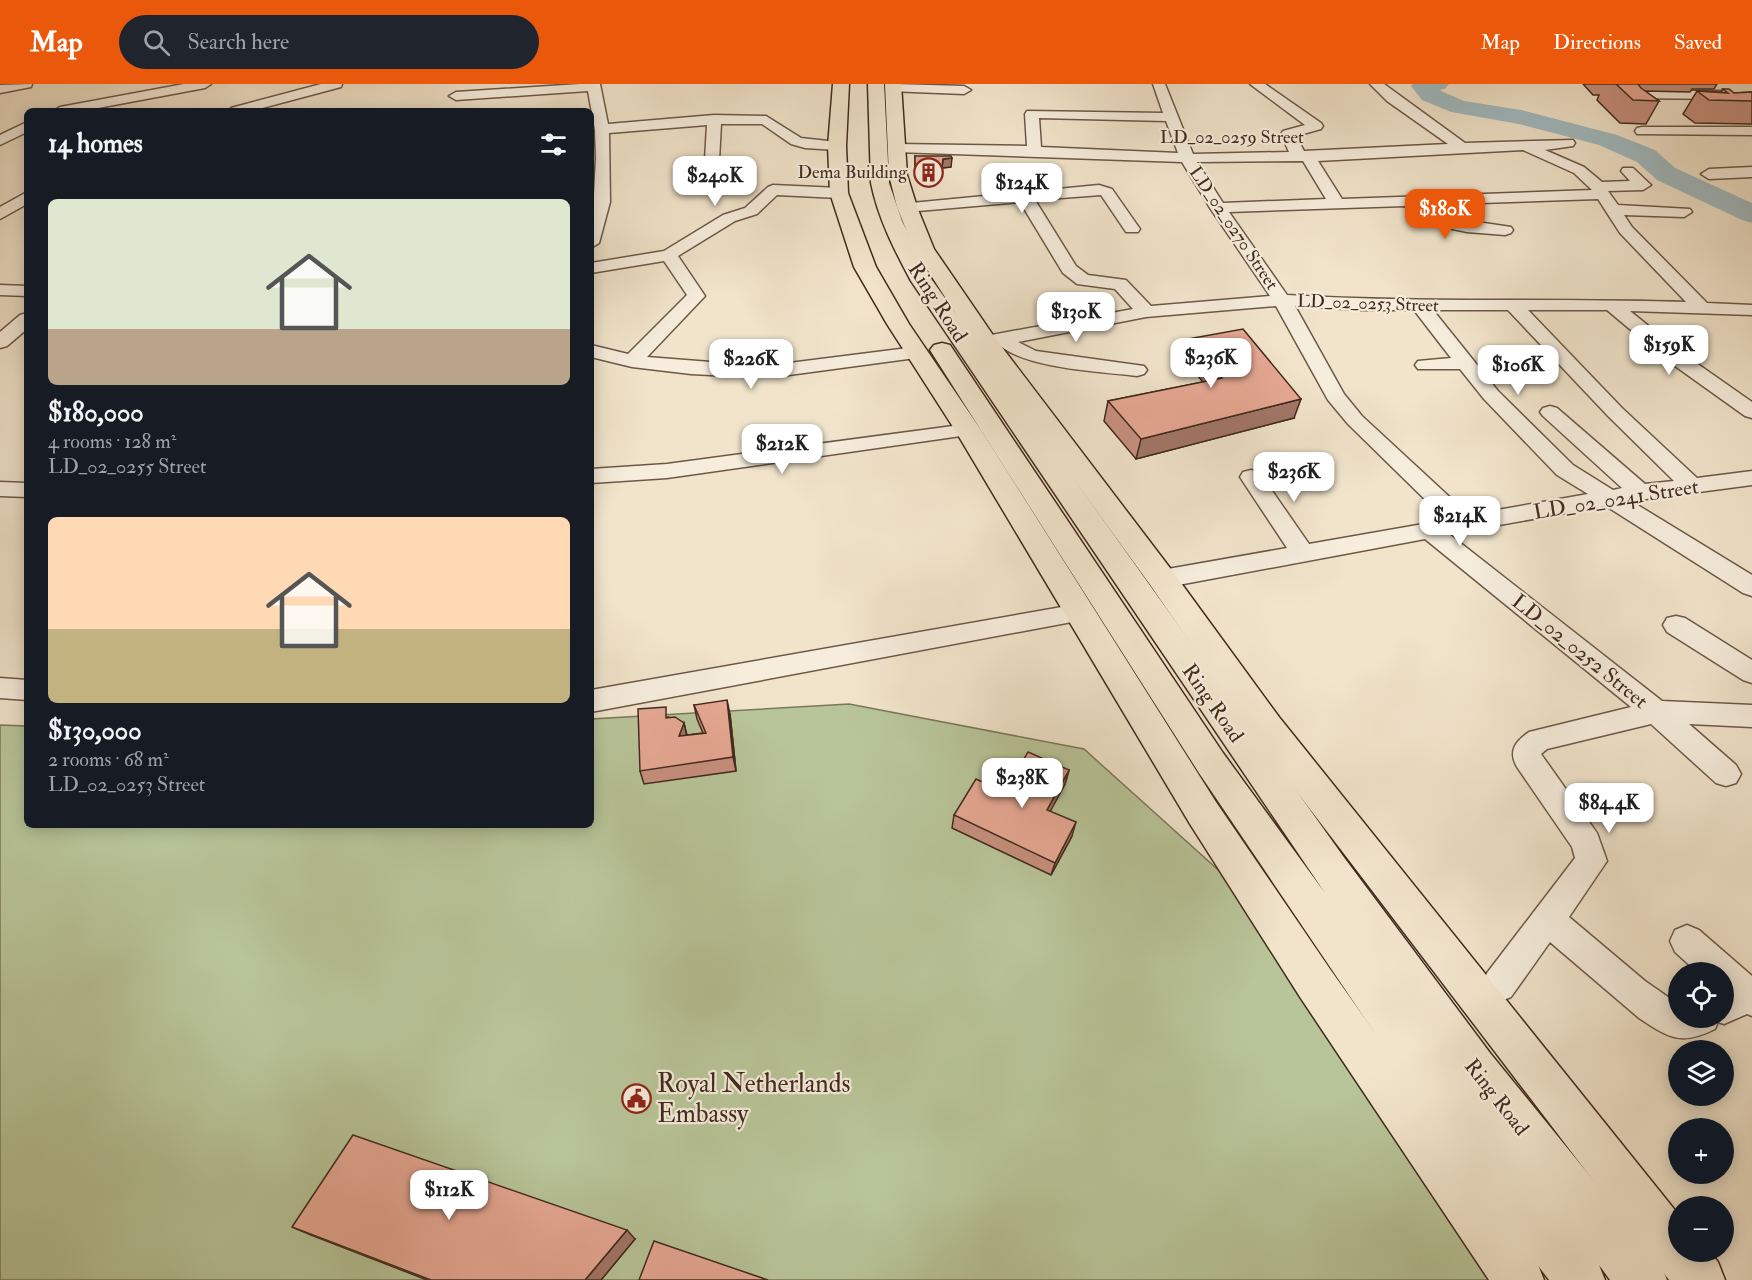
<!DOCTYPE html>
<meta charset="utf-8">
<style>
body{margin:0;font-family:"IM FELL Double Pica",serif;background:#20242c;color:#f1f3f6;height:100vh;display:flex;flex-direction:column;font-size:22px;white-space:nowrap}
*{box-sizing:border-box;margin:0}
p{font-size:20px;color:#9ea1a6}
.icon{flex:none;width:33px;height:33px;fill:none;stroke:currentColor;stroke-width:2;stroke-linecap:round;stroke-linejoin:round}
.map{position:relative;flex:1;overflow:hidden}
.details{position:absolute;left:24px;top:24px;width:570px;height:720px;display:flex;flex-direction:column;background:#171b24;border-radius:9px;box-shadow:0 3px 15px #0003}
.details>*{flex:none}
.tools{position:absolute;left:1668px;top:878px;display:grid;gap:12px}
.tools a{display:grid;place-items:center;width:66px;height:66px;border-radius:50%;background:#171b24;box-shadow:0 3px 15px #0003;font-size:30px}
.price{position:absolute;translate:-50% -51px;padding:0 14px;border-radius:12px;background:#fff;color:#222;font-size:20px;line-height:39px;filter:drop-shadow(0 2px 3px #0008)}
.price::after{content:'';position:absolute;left:50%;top:36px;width:18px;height:14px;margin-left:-9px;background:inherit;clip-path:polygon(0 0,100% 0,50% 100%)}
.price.active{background:#ea580c;color:#fff}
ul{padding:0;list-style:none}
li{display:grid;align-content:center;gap:12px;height:318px;padding:0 24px}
li span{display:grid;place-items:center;height:186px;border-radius:9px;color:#555}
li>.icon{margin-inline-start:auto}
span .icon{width:108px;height:108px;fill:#fffc;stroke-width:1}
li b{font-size:26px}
h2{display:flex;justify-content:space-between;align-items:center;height:72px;padding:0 24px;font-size:26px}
header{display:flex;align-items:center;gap:36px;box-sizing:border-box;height:84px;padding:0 30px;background:#ea580c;color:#fff}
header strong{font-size:28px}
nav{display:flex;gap:33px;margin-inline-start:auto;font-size:21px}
.search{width:420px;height:54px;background:#20242c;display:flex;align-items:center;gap:15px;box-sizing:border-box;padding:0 21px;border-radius:33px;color:#9ea1a6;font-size:22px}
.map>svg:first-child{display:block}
.green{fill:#b8c599;stroke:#7c785b;stroke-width:1.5}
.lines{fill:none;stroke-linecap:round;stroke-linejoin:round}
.river{fill:#a1bbc2;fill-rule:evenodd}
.street-casing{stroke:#6d5848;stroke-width:3}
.primary-casing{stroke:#412a1d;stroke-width:3}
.highway-casing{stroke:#412a1d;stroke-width:3}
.street{fill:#f6eddd;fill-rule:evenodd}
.primary{fill:#f1e4cb;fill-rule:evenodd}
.highway{fill:#f1e4cb;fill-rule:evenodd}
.wall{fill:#c7907f;stroke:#412a1d;stroke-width:1.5}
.shaded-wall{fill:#a27668;stroke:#412a1d;stroke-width:1.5}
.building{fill:#e7a894;stroke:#412a1d;stroke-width:1.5}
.labels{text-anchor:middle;stroke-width:4.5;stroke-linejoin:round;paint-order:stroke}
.far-street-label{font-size:18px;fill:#412a1d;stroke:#f6eddd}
.far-poi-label{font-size:18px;fill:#412a1d;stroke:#f6eddd;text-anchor:end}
.street-label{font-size:21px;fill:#412a1d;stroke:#f6eddd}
.near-poi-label{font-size:26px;fill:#412a1d;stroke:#f6eddd;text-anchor:start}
</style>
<header>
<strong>Map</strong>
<div class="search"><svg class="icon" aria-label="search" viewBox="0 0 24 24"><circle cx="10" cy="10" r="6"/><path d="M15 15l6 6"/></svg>Search here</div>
<nav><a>Map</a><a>Directions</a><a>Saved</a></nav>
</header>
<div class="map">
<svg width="1752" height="1196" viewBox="0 0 1752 1196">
<rect width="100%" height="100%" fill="#f1e4cb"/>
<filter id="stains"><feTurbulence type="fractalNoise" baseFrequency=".00333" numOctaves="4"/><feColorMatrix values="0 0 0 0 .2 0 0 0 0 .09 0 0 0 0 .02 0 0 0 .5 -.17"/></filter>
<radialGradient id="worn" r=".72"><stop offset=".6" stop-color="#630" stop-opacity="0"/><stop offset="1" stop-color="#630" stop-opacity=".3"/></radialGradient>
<path class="green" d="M849,620L1084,665L1236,802L1492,1196H0V641L27,642V741H591V635Z"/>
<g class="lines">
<path class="river" d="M1413,0H1449L1445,5L1439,6L1464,17L1521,26L1617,51L1655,66L1675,84L1752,119V139L1742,136L1657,96L1637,78L1599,61L1519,40L1451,28L1422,16L1411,2Z"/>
<defs>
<g id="street">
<path d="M32,0L31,3L0,9V1Z"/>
<path d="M184,0H211L205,4L82,27H53L60,23Z"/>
<path d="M321,0H342L341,3L251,27H229L231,24Z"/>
<path d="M580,0H600L608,40L714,31L766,32L801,54L837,58L844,62L837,66L805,64L791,60L762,40H721L719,76L712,80L705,76L707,41L609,49L610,118L599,159L591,164L596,74L595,46L588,7L456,16L449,12L456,8Z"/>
<path d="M893,0L964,2L971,6L964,10L888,7L886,4L888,1Z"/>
<path d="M1153,0H1165L1193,70L1289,68L1281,50L1283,47L1305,41L1250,0H1265L1321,39L1323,42L1321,45L1296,52L1304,67L1448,60L1387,17L1370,0H1384L1465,59L1573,56L1575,59L1573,62L1545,66L1584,83L1602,98L1630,97L1621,87L1623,84H1633L1651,101L1643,106L1608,107L1618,121L1690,125L1692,128L1684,133L1624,131L1632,143L1707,219L1752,221V231L1630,227L1682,269L1752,318V334L1745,332L1668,277L1607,226H1528L1622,324L1697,394L1752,387V401L1631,417L1752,491V512L1743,509L1606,422L1449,450L1662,617L1752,621V643L1689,640L1736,681L1741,690L1736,699L1726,702L1716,699L1651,640L1547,665L1541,670L1597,749L1607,777L1569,833L1645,897L1678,920V933H1724V888H1697L1675,868L1670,857L1675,846L1687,841L1699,846L1752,892V932L1747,930L1724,940L1718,938L1715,945C1681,962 1669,954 1639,934L1550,858L1511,913L1499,918L1487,913L1482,901L1487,889L1575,774L1572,763L1517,683C1508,667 1515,658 1529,648L1631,623L1425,455L1162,504L1153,501L1150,495L1153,489L1162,486L1287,464L1240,393L1243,388L1251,386L1259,388L1309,460L1446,436L1348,340L1328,316L1276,222L1146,233L1018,258L1036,267L1144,282L1147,286L1144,290L1137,292C1098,287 1029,285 999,261L986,264L979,262L976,258L979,254L986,252L1133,225L1115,205L1077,200L1063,189L1020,118L907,128L899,123L901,120L1099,101L1112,105L1140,145L1138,148H1126L1101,111L1035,116L1076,182L1088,191L1126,196L1151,222L1270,212L1210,124L1182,78L896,68L889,64L896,60L1027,62L1025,30L1027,27L1163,29ZM1039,34L1166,37L1178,69L1041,63ZM1523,66L1574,89L1592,106L1342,115L1318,77ZM1303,77L1326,115L1223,119L1197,78ZM1598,115L1620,149L1686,218C1553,214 1420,219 1287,211L1229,128L1405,122L1419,138L1467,148L1505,151L1511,149L1513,146L1511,143L1430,131L1421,121ZM1295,222L1362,226H1414L1451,274L1418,277L1415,281L1418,285H1460L1484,315L1557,391L1588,410L1469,431L1362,332L1344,310ZM1433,226H1508L1608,332L1674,397L1645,400L1557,324L1550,322L1543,324L1540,328L1543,332L1622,404L1613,406L1573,381L1498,307Z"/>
<path d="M1632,7H1729L1736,11L1729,15L1627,14L1625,11L1627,8Z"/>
<path d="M27,38V48L0,61V51Z"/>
<path d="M1642,43H1752V51L1637,50L1635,47L1637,44Z"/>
<path d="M1752,83V93L1709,95L1701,90L1709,85Z"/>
<path d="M773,101L839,104L847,109L839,114L777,111L757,130L735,137L678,172L705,212L647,273L749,281L789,279L916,263L923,265L926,269L923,273L789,291L749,293L691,290L632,283L591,273V261L628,270L687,211L664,177L591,189V179L664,167L723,131L745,124L768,103Z"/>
<path d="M27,108V120L0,135V123Z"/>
<path d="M0,201L27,202V212L0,211Z"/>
<path d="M27,229V245L7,262L0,264V248L20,231Z"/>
<path d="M968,340L975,342L979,346L975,350L667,394L591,399V385L667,380Z"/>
<path d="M0,398L27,399V413L0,412Z"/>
<path d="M1079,520L1088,523L1092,529L1088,535L591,628V606Z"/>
<path d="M1676,532L1685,534L1752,576V599L1743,596L1667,548L1663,541L1667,534Z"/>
<path d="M0,594L27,596V616L0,614Z"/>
</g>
<g id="primary">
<path d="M833,0H849L846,62L848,109L876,183L909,240L981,346L1216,718L1330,885L1537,1178L1544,1196H1489L1300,913L1190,740L955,346L887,240L854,183L830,109L828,62Z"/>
<path d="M885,0H901L907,91L917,123L934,165L995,254L1173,488L1279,633L1678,1130V1167H1709L1718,1178L1725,1196H1669L1255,653L1151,502L974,258L914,165L897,123L889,91Z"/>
</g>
<path id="highway" d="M868,0H884L889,99L902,137L932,196L1343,772L1490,969L1660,1178L1667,1196H1610L1599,1181L1605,1196H1549L1484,1111L1199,689L930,266L934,261L942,259L950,261L1223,669L1325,809L911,197C894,165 878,134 871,99Z"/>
</defs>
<use href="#street" class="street-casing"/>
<use href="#primary" class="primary-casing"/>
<use href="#highway" class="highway-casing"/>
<use href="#street" class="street"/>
<use href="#primary" class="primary"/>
<use href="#highway" class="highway"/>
</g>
<g class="wall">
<path d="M1583,0H1717L1714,5H1692L1690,8L1645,7L1659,17L1646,40L1620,39L1597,16L1599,11H1593Z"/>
<path d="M1723,5L1734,9L1752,8V40L1695,39L1683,30L1697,7L1721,8Z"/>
<path d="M915,72L951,83L942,84V93H915Z"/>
<path d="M1188,255L1294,334L1136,375L1104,337L1108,317L1203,298L1183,274Z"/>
<path d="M694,621L730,630L736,687L644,700L640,687L668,633L684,639L687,651L703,649L697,635Z"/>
<path d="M1069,686L1065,700L1050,727L1072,752L1051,791L952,744L954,731L1005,708Z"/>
<path d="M292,1143L635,1155L601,1196H427L311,1151Z"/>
</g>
<g class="shaded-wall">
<path d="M952,74L951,83L942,84L943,75Z"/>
<path d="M1301,315L1294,334L1136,375L1141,355Z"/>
<path d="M727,616L730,630L736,687L733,673Z"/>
<path d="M684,639L687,654L679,652Z"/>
<path d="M1069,686L1065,700L1044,739L1047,726Z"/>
<path d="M1076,738L1072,752L1051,791L1055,779Z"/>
<path d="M627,1146L635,1155L601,1196H585Z"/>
</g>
<g class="building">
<path d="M1616,0H1638L1641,4L1659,17L1633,16Z"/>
<path d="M1723,5H1729L1734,9L1752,8V17L1709,16L1697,7L1728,9Z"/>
<path d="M915,72H951L952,74L943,75L942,84H915Z"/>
<path d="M1243,245L1301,315L1141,355L1108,317L1222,294L1188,255Z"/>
<path d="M727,616L733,673L640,687L638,625L666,623V634L675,633L684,639L679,652L706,649L694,621Z"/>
<path d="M1028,668L1069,686L1047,726L1076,738L1055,779L954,731L976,695L1005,708Z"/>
<path d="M353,1051L627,1146L585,1196H431L292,1143Z"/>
<path d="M654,1157L768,1196H639Z"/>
</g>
<defs>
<symbol id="building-ring" viewBox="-11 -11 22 22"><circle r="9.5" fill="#f6eddd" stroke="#8f2418" stroke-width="1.5"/><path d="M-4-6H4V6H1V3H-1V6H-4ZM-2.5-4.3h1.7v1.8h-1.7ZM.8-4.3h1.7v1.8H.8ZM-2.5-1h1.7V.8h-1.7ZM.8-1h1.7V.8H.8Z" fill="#8f2418"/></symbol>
<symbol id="civic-ring" viewBox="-11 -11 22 22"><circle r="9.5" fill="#f6eddd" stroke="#8f2418" stroke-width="1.5"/><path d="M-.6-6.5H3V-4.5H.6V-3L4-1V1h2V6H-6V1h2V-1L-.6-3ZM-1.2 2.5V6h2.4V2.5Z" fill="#8f2418"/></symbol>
</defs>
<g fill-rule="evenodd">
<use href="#building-ring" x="912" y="72" width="33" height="33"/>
<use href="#civic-ring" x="620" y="998" width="33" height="33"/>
</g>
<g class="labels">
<g class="far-street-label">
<text x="1232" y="59">LD_02_0259 Street</text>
<text transform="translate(1234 144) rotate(56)" y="6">LD_02_0270 Street</text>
<text transform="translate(1368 219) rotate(2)" y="6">LD_02_0253 Street</text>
</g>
<g class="far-poi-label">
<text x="907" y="94">Dema Building</text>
</g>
<g class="street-label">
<text transform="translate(938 218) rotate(57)" y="7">Ring Road</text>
<text transform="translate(1616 415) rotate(-9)" y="7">LD_02_0241 Street</text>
<text transform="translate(1580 567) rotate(39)" y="7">LD_02_0252 Street</text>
<text transform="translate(1213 619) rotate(55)" y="7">Ring Road</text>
<text transform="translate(1497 1013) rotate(52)" y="7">Ring Road</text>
</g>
<g class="near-poi-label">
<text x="657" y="1008">Royal Netherlands<tspan x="657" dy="30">Embassy</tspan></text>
</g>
</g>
<rect width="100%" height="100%" filter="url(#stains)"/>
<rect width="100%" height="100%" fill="url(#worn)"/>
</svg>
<div class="tools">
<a><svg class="icon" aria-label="locate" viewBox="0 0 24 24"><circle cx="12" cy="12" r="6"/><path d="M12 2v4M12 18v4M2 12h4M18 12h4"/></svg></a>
<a><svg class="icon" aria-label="layers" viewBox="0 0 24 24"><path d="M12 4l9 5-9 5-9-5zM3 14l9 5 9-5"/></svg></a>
<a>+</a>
<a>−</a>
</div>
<b class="price" style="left:715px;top:123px">$240K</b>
<b class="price" style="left:1022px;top:130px">$124K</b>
<b class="price active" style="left:1445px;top:156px">$180K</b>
<b class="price" style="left:1076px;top:259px">$130K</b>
<b class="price" style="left:1669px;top:292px">$159K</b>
<b class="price" style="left:1211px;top:305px">$236K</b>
<b class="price" style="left:751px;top:306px">$226K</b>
<b class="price" style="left:1518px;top:312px">$106K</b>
<b class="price" style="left:782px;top:391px">$212K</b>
<b class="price" style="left:1294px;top:419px">$236K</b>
<b class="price" style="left:1460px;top:463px">$214K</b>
<b class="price" style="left:1022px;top:725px">$238K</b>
<b class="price" style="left:1609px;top:750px">$84.4K</b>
<b class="price" style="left:449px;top:1137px">$112K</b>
<section class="details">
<h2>14 homes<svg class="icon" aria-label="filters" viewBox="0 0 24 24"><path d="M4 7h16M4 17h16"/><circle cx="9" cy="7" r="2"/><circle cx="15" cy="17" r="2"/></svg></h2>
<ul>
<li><span style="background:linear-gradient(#dfe7d0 70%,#b9a48a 0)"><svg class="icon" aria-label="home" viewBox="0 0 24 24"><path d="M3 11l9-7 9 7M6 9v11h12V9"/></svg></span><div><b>$180,000</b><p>4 rooms · 128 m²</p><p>LD_02_0255 Street</p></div></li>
<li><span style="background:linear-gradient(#ffd9b3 60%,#c2b280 0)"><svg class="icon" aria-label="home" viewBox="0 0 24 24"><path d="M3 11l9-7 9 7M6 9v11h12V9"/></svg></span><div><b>$130,000</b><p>2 rooms · 68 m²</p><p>LD_02_0253 Street</p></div></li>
</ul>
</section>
</div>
